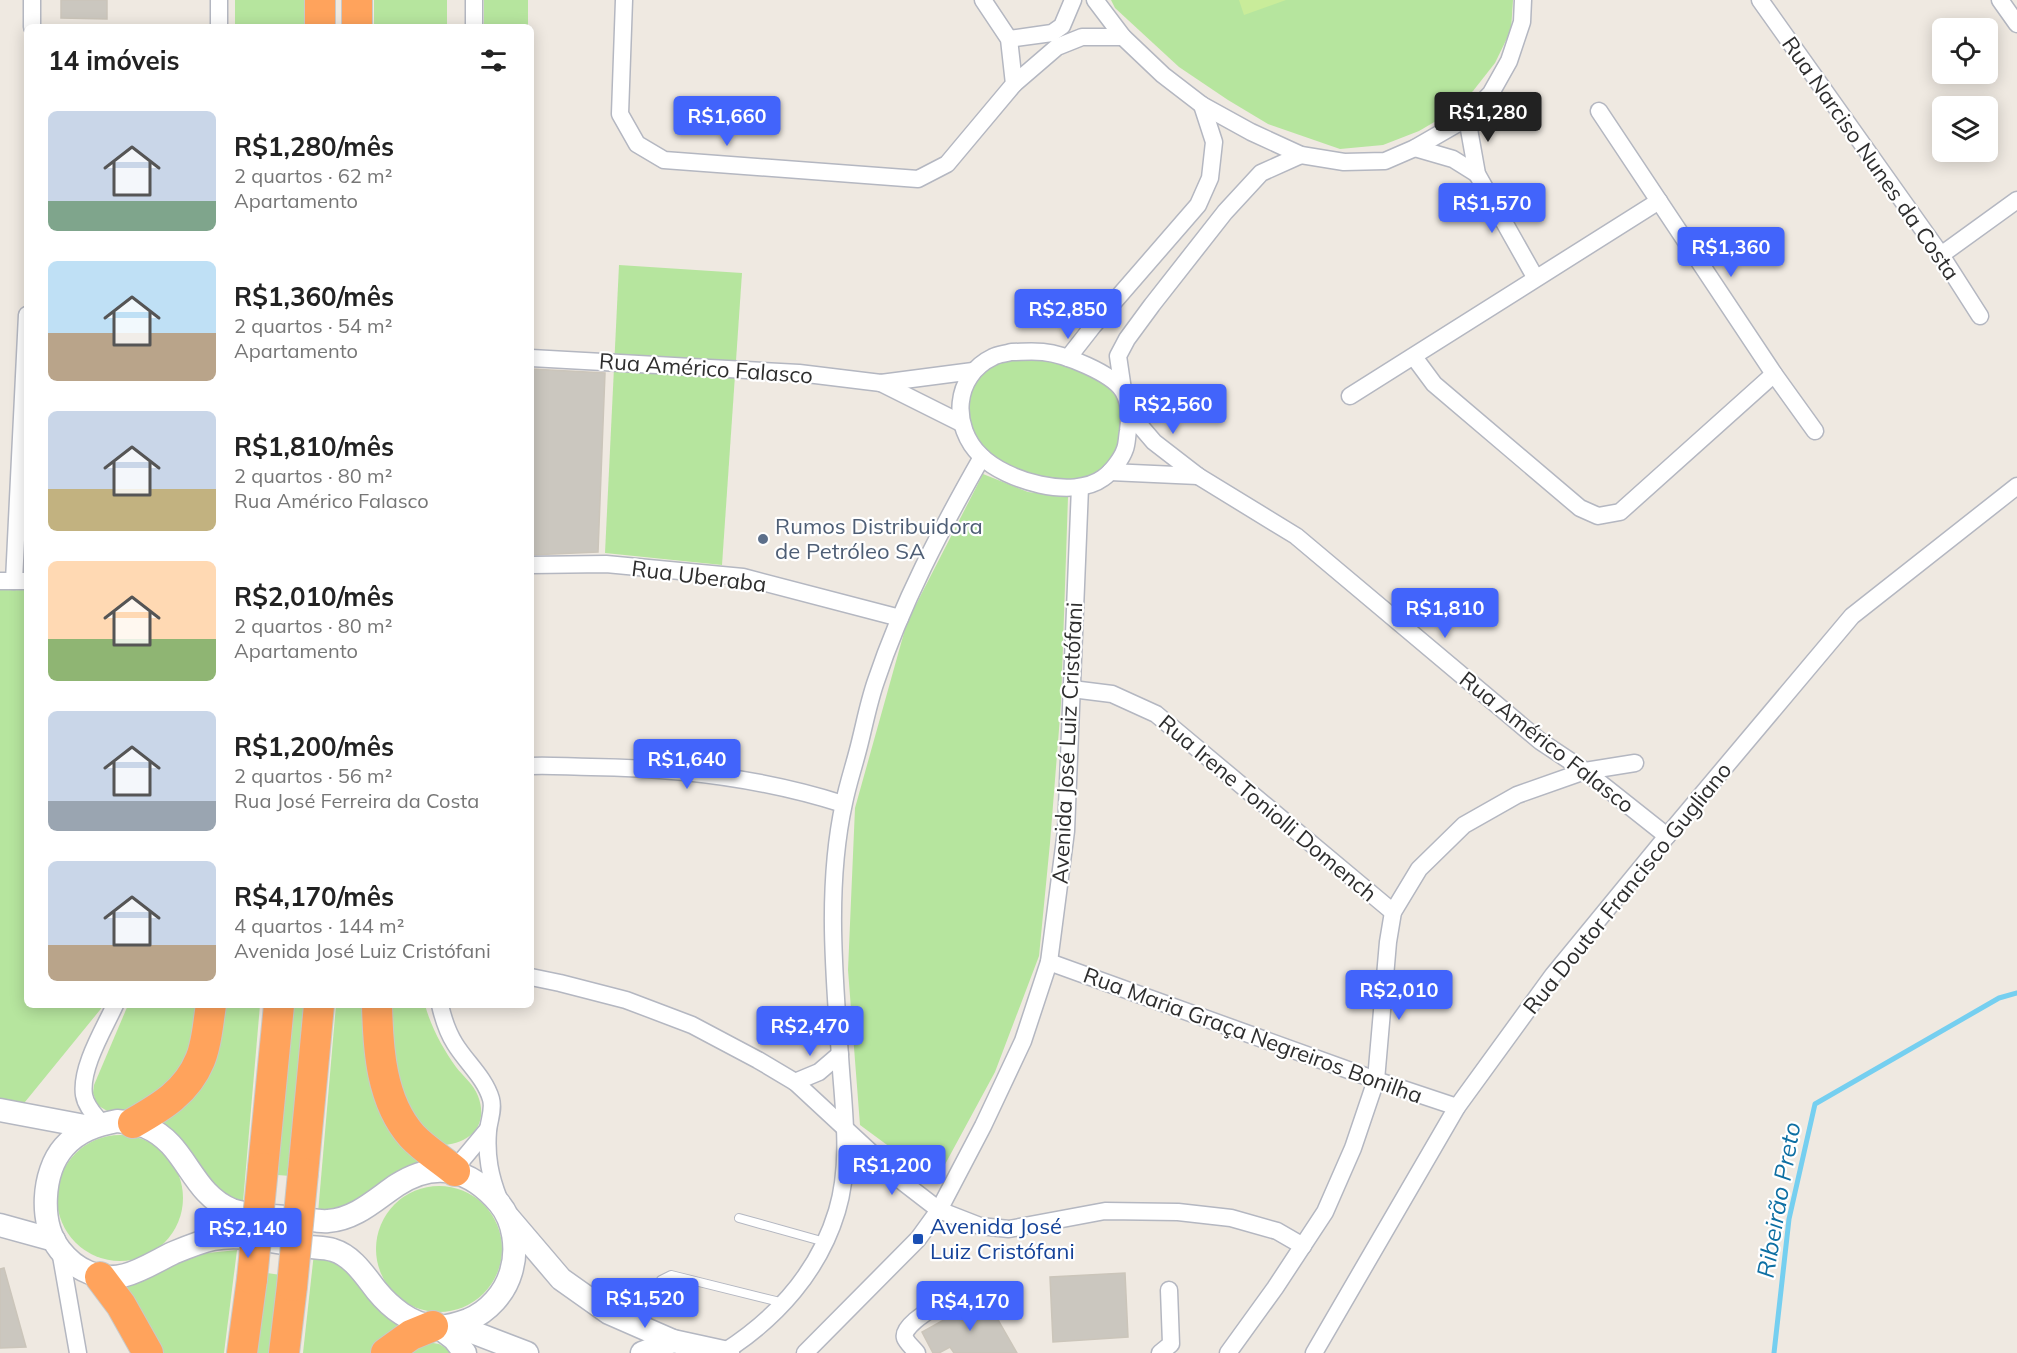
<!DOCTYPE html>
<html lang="pt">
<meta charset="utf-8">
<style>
body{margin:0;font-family:Mulish,sans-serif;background:#f2f2f2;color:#222;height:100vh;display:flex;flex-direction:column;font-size:22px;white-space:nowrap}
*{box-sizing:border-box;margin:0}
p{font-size:20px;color:#767676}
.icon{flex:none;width:33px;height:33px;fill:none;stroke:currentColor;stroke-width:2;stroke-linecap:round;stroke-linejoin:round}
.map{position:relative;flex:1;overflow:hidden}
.details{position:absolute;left:24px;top:24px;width:510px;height:984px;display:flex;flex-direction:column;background:#fff;border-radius:9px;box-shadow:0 3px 15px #0003}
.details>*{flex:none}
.buttons{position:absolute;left:1932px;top:18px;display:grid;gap:12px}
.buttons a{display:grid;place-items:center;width:66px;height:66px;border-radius:9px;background:#fff;box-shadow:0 3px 15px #0003;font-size:30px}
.price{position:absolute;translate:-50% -51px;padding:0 14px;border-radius:6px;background:#4264fb;color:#fff;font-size:20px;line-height:39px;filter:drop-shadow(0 2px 3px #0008)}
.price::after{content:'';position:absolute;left:50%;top:36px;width:18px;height:14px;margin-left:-9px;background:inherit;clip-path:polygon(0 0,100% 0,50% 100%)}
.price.selected{background:#222;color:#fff}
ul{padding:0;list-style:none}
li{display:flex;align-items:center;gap:18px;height:150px;padding:0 24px}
li span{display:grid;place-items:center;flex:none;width:168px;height:120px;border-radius:9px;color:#555}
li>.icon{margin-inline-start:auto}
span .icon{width:72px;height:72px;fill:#fffc;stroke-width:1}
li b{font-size:26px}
h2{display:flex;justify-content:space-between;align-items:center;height:72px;padding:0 24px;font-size:26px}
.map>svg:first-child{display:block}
.green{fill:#b6e59e}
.pitch{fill:#c9ec9a}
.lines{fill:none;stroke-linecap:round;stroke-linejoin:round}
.stream{stroke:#75cff0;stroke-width:5}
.building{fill:#cbc7bf;stroke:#cbc5ba;stroke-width:1.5}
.lane-casing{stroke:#b4b7c1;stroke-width:10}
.street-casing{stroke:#b4b7c1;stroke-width:19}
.secondary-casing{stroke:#b4b7c1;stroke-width:25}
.highway-casing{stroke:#c9c9c9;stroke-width:32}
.lane{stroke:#fff;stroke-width:8}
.street{stroke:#fff;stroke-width:16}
.secondary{stroke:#fff;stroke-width:22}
.highway{stroke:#ffa35c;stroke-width:30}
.highway-bridge-casing{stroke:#c9c9c9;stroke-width:32;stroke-linecap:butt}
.highway-bridge{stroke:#ffa35c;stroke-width:30}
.service-dot{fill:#5c6f8a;stroke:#fff;stroke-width:2}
.transit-dot{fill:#1a4fb4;stroke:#fff;stroke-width:2}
.labels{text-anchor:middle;stroke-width:4.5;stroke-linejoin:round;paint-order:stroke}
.street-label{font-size:22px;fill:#2e2e2e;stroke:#fff}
.service-label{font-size:22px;fill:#4e5e75;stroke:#fff;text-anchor:start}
.transit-label{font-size:22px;fill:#164399;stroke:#fff;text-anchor:start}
.water-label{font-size:24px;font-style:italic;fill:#0d6fa3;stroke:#fff}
</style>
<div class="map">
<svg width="2017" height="1353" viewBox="0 0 2017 1353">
<rect width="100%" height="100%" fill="#efe9e1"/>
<g class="green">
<rect x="235" y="0" width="69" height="27"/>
<rect x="374" y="0" width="73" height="27"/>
<rect x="484" y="0" width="44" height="27"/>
<path d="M1111,0H1513L1511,30L1495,63L1473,91L1448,114L1419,131L1383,145L1340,149L1268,124L1228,100L1179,67L1115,8Z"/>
<path d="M619,265L742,273L722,565L605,553Z"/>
<path d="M1040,359L1071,363L1118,393L1125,413L1122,448L1105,470L1080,482L1026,475L986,455L967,419L968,387L995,361Z"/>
<path d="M983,474L1028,492L1068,497L1061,704L1050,843L1039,956L995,1072L936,1181L860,1125L848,970L855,808L907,622Z"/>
<path d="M0,581H27V1005H104L16,1113L0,1110Z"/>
<path d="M128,1005H204L200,1027L171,1087L116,1116L97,1105L93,1093L94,1085Z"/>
<path d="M219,1005H260L243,1202L228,1200L149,1123Z"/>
<path d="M292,1005H308L291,1176L277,1175Z"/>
<path d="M336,1005H365L429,1164L345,1209L318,1213Z"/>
<path d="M389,1005H425C431,1027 443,1049 456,1067C463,1076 474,1085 478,1096C490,1127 467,1146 438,1145L400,1097Z"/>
<circle cx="120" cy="1198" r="63"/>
<circle cx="439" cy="1249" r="63"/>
<path d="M237,1250L224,1353H158L113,1285L198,1254Z"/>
<path d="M314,1253L332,1260L351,1274L404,1325L371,1353H303Z"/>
<path d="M260,1272L281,1275L273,1353H253Z"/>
<path d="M427,1342L439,1344L454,1353H402Z"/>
</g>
<path class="pitch" d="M1239,0H1286L1244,15Z"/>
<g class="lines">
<path class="stream" d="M1774,1353L1789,1219L1815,1104L1999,998L2017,993"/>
</g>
<g class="building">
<path d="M61,0H107V19L61,18Z"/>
<path d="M531,369L605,373L598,552L531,555Z"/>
<path d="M4,1268L26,1347L0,1348V1269Z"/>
<path d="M1125,1273L1128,1337L1053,1342L1050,1277Z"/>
<path d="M985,1297L1017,1353H954L950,1347L939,1353H933L922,1332Z"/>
</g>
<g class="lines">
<defs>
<g id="lane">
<path d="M739,1218L825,1242"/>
<path d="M629,1321L661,1280L671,1275L784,1303"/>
</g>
<g id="street">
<path d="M32,0V27"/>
<path d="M624,0L620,114L637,144L664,160L918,179L947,164L1014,84L1009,39L983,0"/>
<path d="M1095,0L1123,37L1163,75L1202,105L1251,132L1301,155L1344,162L1385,161L1415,148L1467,118L1491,93L1509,61L1522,22L1523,0"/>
<path d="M1760,0L1941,255L1980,316"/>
<path d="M2000,0L2017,24"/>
<path d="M219,27V0"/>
<path d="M474,27V0"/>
<path d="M1009,39L1052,33L1062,26L1073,0"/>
<path d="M1014,84L1057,47L1082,37H1123"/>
<path d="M1599,111L1774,374L1815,431"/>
<path d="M1467,118L1477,174L1535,277"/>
<path d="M1415,148L1453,159L1477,174"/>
<path d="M1941,255L2017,200"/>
<path d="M1011,352C1021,352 1032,351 1043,352C1064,354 1112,373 1123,391C1130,403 1130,417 1128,431C1127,436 1127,444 1125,449C1122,458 1112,472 1103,478C1073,500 1006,481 981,456C951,427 953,376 993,357C998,354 1005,354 1011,352Z"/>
<path d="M1414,357L1434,384L1580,508L1598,516L1620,512L1774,374"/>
<path d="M531,358L799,373L881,383L973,371"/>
<path d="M1068,358L1093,326L1198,205L1210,178L1214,142L1202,105"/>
<path d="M881,383L961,423"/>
<path d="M1123,390L1118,356L1127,339L1152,305L1225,212L1261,173L1301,155"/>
<path d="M1350,396L1659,201"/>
<path d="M1130,414L1154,442L1198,476L1296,536L1540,741L1585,771L1667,836"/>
<path d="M1110,472L1198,476"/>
<path d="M531,565L606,564L743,577L900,618"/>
<path d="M0,581H27"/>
<path d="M14,581L27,315"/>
<path d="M1072,689L1112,694L1156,714L1393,912"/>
<path d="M531,766C551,765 571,767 591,767C676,768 762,778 843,804"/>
<path d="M1049,962L1376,1080L1457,1107"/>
<path d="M531,977L560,983L626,1000L692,1025L758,1060L795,1082L904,1183L939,1210L980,1226L1009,1229L1105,1211L1178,1212L1231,1218L1277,1231L1303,1246"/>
<path d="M440,1005C443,1018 448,1033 455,1044C466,1062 485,1078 491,1099C494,1110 489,1120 488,1131C486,1156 490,1176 499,1199"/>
<path d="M795,1082L819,1072L840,1054"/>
<path d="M102,1124C95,1115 86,1107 84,1095C80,1068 104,1029 115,1005"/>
<path d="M455,1171L463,1159L488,1129"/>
<path d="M60,1250L78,1353"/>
<path d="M724,1352C777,1318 819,1271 837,1211C852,1161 843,1106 840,1056C834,973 826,885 844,803C848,783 855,763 860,742C865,722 869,701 876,681C902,603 941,529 982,457"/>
<path d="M805,1353L918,1239L939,1210L983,1126L1023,1041L1049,962L1066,831L1080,487"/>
<path d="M917,1353C914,1349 907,1343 905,1338C901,1326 933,1308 942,1302"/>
<path d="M1160,1353L1171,1344L1169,1290"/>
<path d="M1228,1353L1275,1288L1325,1212L1353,1148L1376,1080L1388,942L1393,912L1419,869L1464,825L1517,795L1585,771L1635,763"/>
<path d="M1314,1353L1457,1107L1553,975L1667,836L1852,616L2017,486"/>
</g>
<g id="secondary">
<path d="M0,1110L90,1127"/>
<path d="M117,1121C127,1122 137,1123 146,1127C187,1144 190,1193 232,1210C248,1216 280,1216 298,1218C308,1219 319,1222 328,1221C356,1219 376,1199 397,1185C436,1160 470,1169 499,1203C514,1221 518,1249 511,1272C505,1293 488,1312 468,1320C457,1324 444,1328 433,1326C411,1324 390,1307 377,1291C365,1276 353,1256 333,1250C324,1247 313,1248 303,1246C275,1243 242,1233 213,1239C199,1242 185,1248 173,1253C146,1266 119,1287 88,1272C78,1268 67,1259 60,1250C39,1224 42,1172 64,1147C78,1131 96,1125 117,1121Z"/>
<path d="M509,1218L561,1279L609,1313L673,1341L728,1353"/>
<path d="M0,1225L54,1240"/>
<path d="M454,1325L527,1353"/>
<path d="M437,1326L454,1339L465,1353"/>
<path d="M642,1353L673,1341"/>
</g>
<g id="highway">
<path d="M357,0V27"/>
<path d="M320,27V0"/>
<path d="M377,1005C378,1049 381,1101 412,1136C424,1149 442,1160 455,1171"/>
<path d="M133,1123C161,1107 187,1092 200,1060C207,1044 208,1023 211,1005"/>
<path d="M263,1168L279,1005"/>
<path d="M303,1173L319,1005"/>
<path d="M100,1277L121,1305L148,1353"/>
<path d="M242,1353L252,1279"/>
<path d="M284,1353L292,1286"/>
<path d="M386,1353L411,1335L433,1326"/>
</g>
</defs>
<use href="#lane" class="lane-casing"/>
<use href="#street" class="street-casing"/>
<use href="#secondary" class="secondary-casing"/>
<use href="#highway" class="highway-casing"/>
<use href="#lane" class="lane"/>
<use href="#street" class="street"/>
<use href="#secondary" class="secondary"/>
<use href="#highway" class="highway"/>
<defs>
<g id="highway-bridge">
<path d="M252,1279L263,1168"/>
<path d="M292,1286L303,1173"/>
</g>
</defs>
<use href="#highway-bridge" class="highway-bridge-casing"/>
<use href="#highway-bridge" class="highway-bridge"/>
</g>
<circle class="service-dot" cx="763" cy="539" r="6"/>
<rect class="transit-dot" x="912" y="1233" width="12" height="12" rx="3"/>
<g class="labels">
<g class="street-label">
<text transform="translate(1871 158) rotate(55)" y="8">Rua Narciso Nunes da Costa</text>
<text transform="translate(706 368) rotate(4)" y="8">Rua Américo Falasco</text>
<text transform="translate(699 576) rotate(7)" y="8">Rua Uberaba</text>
<text transform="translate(1547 742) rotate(38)" y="8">Rua Américo Falasco</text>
<text transform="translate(1067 743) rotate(-87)" y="8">Avenida José Luiz Cristófani</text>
<text transform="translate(1268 808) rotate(40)" y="8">Rua Irene Toniolli Domench</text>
<text transform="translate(1627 888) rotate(-51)" y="8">Rua Doutor Francisco Gugliano</text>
<text transform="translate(1253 1035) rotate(20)" y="8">Rua Maria Graça Negreiros Bonilha</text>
</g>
<g class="service-label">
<text x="775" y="534">Rumos Distribuidora<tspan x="775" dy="25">de Petróleo SA</tspan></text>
</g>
<g class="transit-label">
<text x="930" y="1234">Avenida José<tspan x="930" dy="25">Luiz Cristófani</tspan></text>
</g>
<g class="water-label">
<text transform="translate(1779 1200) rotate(-80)" y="8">Ribeirão Preto</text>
</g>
</g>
</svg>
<div class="buttons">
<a><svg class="icon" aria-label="locate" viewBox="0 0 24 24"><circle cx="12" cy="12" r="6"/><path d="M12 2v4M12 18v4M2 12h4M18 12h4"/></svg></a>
<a><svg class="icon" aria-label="layers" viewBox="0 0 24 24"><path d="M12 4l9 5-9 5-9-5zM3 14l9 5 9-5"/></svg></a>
</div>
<b class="price selected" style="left:1488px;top:143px">R$1,280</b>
<b class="price" style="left:727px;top:147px">R$1,660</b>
<b class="price" style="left:1492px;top:234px">R$1,570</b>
<b class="price" style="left:1731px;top:278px">R$1,360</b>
<b class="price" style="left:1068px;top:340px">R$2,850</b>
<b class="price" style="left:1173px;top:435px">R$2,560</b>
<b class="price" style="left:1445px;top:639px">R$1,810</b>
<b class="price" style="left:687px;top:790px">R$1,640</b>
<b class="price" style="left:1399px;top:1021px">R$2,010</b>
<b class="price" style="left:810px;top:1057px">R$2,470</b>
<b class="price" style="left:892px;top:1196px">R$1,200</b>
<b class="price" style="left:248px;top:1259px">R$2,140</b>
<b class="price" style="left:645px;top:1329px">R$1,520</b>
<b class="price" style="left:970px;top:1332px">R$4,170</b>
<section class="details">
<h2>14 imóveis<svg class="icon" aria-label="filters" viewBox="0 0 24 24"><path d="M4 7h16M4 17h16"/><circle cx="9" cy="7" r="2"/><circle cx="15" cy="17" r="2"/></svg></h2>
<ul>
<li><span style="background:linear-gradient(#c9d6e8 75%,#7fa58c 0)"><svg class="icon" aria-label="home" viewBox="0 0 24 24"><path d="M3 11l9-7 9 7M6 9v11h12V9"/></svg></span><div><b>R$1,280/mês</b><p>2 quartos · 62 m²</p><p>Apartamento</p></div></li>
<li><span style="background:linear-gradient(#bfe0f5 60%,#b9a48a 0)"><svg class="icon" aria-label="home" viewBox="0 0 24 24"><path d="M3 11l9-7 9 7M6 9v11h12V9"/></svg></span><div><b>R$1,360/mês</b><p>2 quartos · 54 m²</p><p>Apartamento</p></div></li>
<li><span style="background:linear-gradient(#c9d6e8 65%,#c2b280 0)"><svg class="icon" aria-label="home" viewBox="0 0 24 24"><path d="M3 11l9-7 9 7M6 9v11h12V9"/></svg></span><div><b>R$1,810/mês</b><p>2 quartos · 80 m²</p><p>Rua Américo Falasco</p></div></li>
<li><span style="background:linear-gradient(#ffd9b3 65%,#8fb573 0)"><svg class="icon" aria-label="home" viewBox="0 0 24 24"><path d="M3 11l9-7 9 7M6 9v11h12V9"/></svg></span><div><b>R$2,010/mês</b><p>2 quartos · 80 m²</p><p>Apartamento</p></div></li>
<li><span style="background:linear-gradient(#c9d6e8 75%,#9aa5b1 0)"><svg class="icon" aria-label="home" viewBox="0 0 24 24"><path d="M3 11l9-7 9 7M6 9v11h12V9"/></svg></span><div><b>R$1,200/mês</b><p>2 quartos · 56 m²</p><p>Rua José Ferreira da Costa</p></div></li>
<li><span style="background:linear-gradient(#c9d6e8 70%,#b9a48a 0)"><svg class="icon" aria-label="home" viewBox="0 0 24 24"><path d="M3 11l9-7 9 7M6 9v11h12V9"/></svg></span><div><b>R$4,170/mês</b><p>4 quartos · 144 m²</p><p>Avenida José Luiz Cristófani</p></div></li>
</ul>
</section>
</div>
